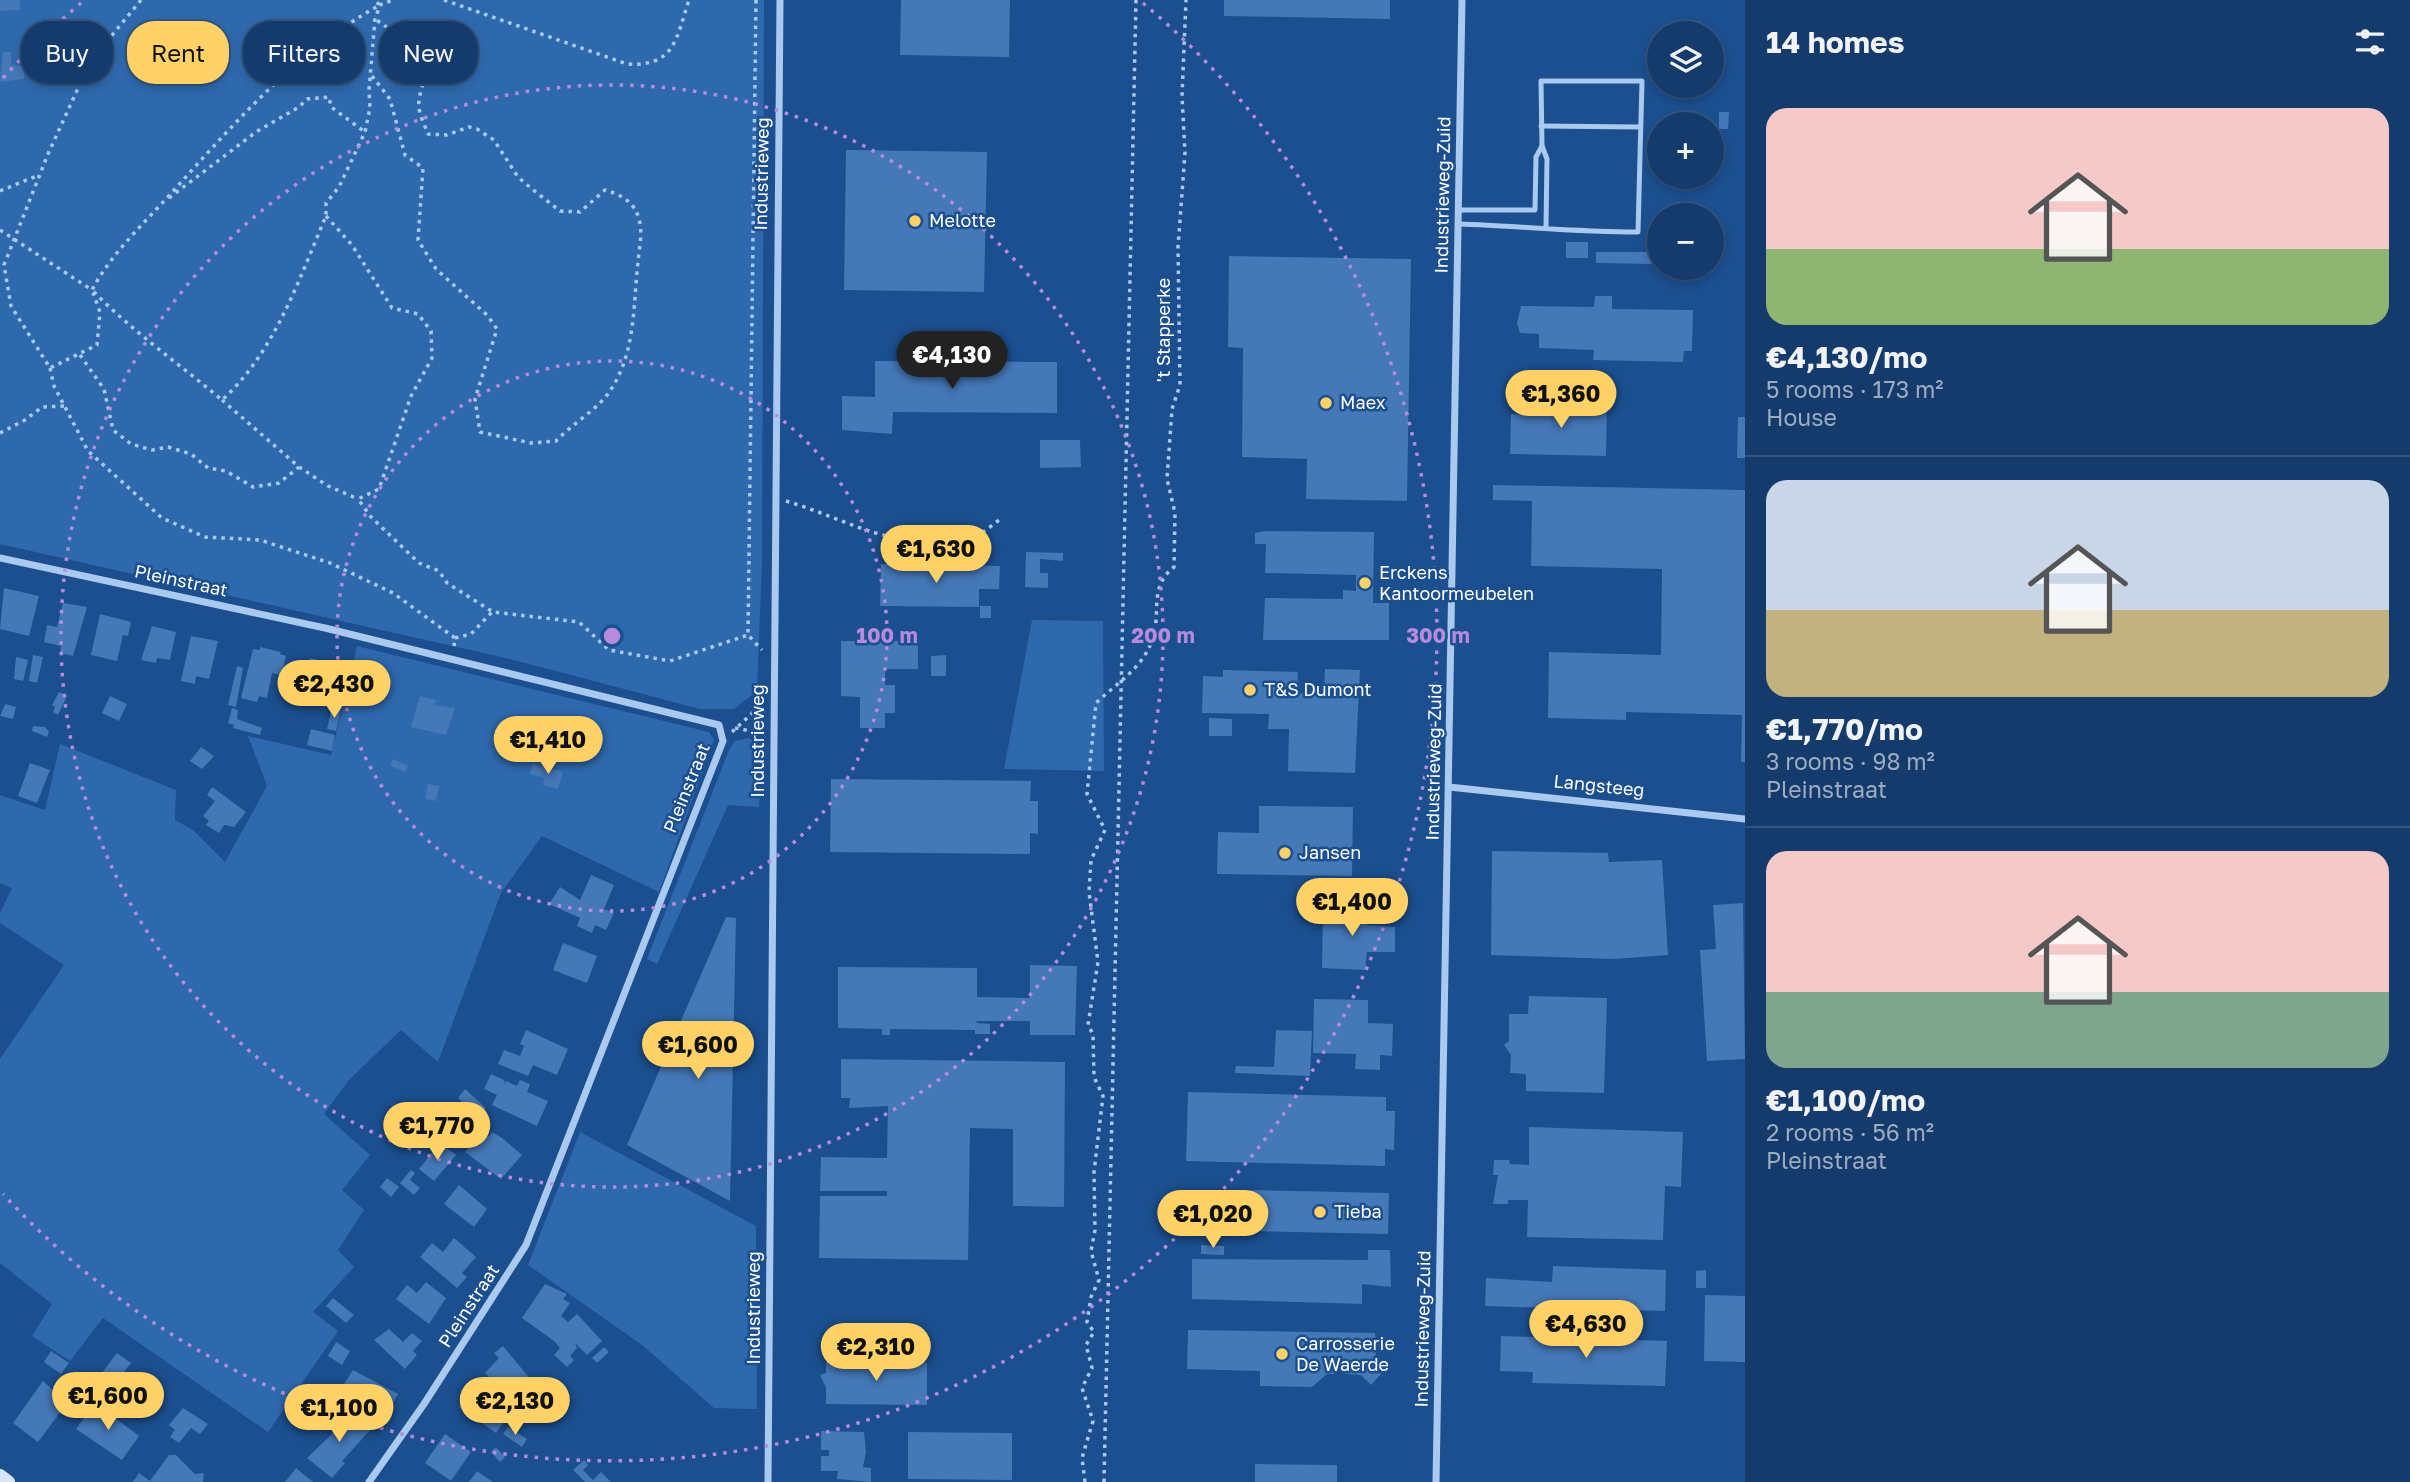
<!DOCTYPE html>
<meta charset="utf-8">
<style>
body{margin:0;font-family:"Golos Text",sans-serif;background:#1d4271;color:#f1f3f6;height:100vh;display:flex;flex-direction:column;font-size:26px;white-space:nowrap}
*{box-sizing:border-box;margin:0}
p{font-size:23px;color:#9dadc1}
.icon{flex:none;width:38px;height:38px;fill:none;stroke:currentColor;stroke-width:2;stroke-linecap:round;stroke-linejoin:round}
.map{position:relative;flex:1;overflow:hidden}
.panel{display:flex;flex-direction:column;background:#143b6b;width:665px}
.panel>*{flex:none}
.top-card{position:absolute;left:21px;top:21px;width:665px;height:63px;display:flex;gap:14px}
.tools{position:absolute;left:1647px;top:21px;display:grid;gap:14px}
.tools a{display:grid;place-items:center;width:77px;height:77px;border-radius:50%;background:#143b6b;box-shadow:0 4px 10px #0003,0 0 0 2px #33557e;font-size:35px}
.price{position:absolute;translate:-50% -60px;padding:0 16px;border-radius:24px;background:#ffd166;color:#111;font-size:23px;line-height:46px;filter:drop-shadow(0 2px 4px #0008)}
.price::after{content:'';position:absolute;left:50%;top:42px;width:21px;height:16px;margin-left:-10px;background:inherit;clip-path:polygon(0 0,100% 0,50% 100%)}
.price.active{background:#222;color:#fff}
ul{padding:0;list-style:none}
li{display:grid;align-content:center;gap:14px;height:371px;padding:0 21px}
li+li{border-top:2px solid #33557e}
li span{display:grid;place-items:center;height:217px;border-radius:21px;color:#555}
li>.icon{margin-inline-start:auto}
span .icon{width:126px;height:126px;fill:#fffc;stroke-width:1}
li b{font-size:30px}
h2{display:flex;justify-content:space-between;align-items:center;height:84px;padding:0 21px;font-size:30px}
.chip{padding:0 24px;border-radius:28px;background:#143b6b;box-shadow:0 4px 10px #0003,0 0 0 2px #33557e;font-size:24px;line-height:63px}
.chip.active{background:#ffd166;color:#111}
main{display:flex;flex:1;min-height:0}
.map>svg:first-child{display:block}
.green{fill:#2e69ad}
.building{fill:#4478b7}
.lines{fill:none;stroke-linecap:round;stroke-linejoin:round}
.path{stroke:#a9c9ee;stroke-width:3.5;stroke-dasharray:3.5 5;stroke-linecap:butt}
.lane{stroke:#a9c9ee;stroke-width:5}
.street{stroke:#a9c9ee;stroke-width:7}
.secondary{stroke:#d6e6fa;stroke-width:14}
.ring{fill:none;stroke:#b68bdc;stroke-width:3.5;stroke-dasharray:3.5 7}
.poi-dot{fill:#ffd166;stroke:#1b4f8f;stroke-width:2.5}
.labels{text-anchor:middle;stroke-width:5;stroke-linejoin:round;paint-order:stroke}
.street-label{font-size:18px;fill:#fff;stroke:#1b4f8f}
.poi-label{font-size:18px;fill:#fff;stroke:#1b4f8f;text-anchor:start}
.centre{fill:#b68bdc;stroke:#1b4f8f;stroke-width:3.5}
.ring-label{font-size:21px;text-anchor:middle;font-weight:bold;fill:#b68bdc;stroke:#1b4f8f;stroke-width:5;stroke-linejoin:round;paint-order:stroke}
</style>
<main>
<div class="map">
<svg width="1745" height="1482" viewBox="0 0 1745 1482">
<rect width="100%" height="100%" fill="#1b4f8f"/>
<g class="green">
<path d="M0,0H764L762,562L757,691L734,709H700L510,659L0,544Z"/>
<path d="M1032,620L1103,621L1104,771L1004,769Z"/>
<path d="M357,646L709,732L714,740L659,892L542,836L501,893L438,1062L401,1030L349,1080L324,1114L370,1155L342,1190L364,1210L338,1250L354,1267L313,1312L338,1331L268,1432L103,1318L70,1361L32,1336L52,1304L0,1263V1059L64,965L0,923V913L12,888L0,883V795L45,810L60,744L176,790L175,820L193,830L225,862L267,786L248,736L331,755Z"/>
<path d="M748,738L758,743L762,751L759,807L728,805L657,964L647,959L729,750L735,741Z"/>
<path d="M580,1132L756,1226L757,1409L714,1408L642,1345L528,1265Z"/>
</g>
<g class="building">
<path d="M0,0H20V10L0,11Z"/>
<path d="M901,0H1010L1009,57L900,55Z"/>
<path d="M1224,0H1390V19L1224,16Z"/>
<path d="M3,52H11V65L24,66V79L0,82Z"/>
<path d="M1719,112H1729L1728,129H1719Z"/>
<path d="M846,150L987,152L984,292L844,290Z"/>
<rect x="1566" y="242" width="22" height="16"/>
<path d="M1596,252H1659V261H1651V264L1596,263Z"/>
<path d="M1229,256L1411,259L1407,501L1306,499L1307,459L1242,457L1243,348L1228,347Z"/>
<path d="M1595,296H1612V309L1693,310L1692,351H1684L1683,362L1593,360L1594,350L1539,348V334L1520,333L1517,323L1521,306L1594,307Z"/>
<path d="M875,361L1057,362V413L893,412L892,434L842,430V396L875,397Z"/>
<path d="M1535,401L1607,402L1606,456L1510,454L1511,414L1535,415Z"/>
<path d="M1738,417H1745V458H1737Z"/>
<path d="M1040,440H1080L1081,467L1040,468Z"/>
<path d="M1493,485L1745,490V762H1741L1742,715L1626,712V720L1548,718L1549,652L1661,655L1662,569L1531,566L1532,501L1493,500Z"/>
<path d="M1266,531L1374,532L1373,603H1389V640H1263L1265,598L1343,599V590L1356,591V575L1265,573L1266,544H1255V533Z"/>
<path d="M1026,552L1063,553V561L1040,559V573H1048V588L1025,587Z"/>
<path d="M881,564L1000,566L999,589H979V607L880,606Z"/>
<path d="M4,588L39,596L29,636L0,629Z"/>
<path d="M63,603L87,607L73,656L60,653L61,646L44,642L47,625L57,627Z"/>
<rect x="980" y="606" width="11" height="12"/>
<path d="M100,614L131,622L128,636L123,635L117,661L91,655Z"/>
<path d="M152,626L176,632L170,660L157,658L156,663L141,660Z"/>
<path d="M191,636L218,641L209,679L196,676L195,684L181,681Z"/>
<path d="M841,641H918V669H885V685H895V713H885V728H860V697L841,696Z"/>
<path d="M260,647L281,652L280,654L286,656L282,675L272,673L267,698L259,696L257,702L241,698L253,649L260,650Z"/>
<path d="M33,655L43,657L37,683L29,681Z"/>
<path d="M946,655V676H931V656Z"/>
<path d="M16,657L28,660L23,681L14,679Z"/>
<path d="M310,658L337,665L331,700L327,699L325,707L305,702L307,691L300,689L301,683L292,681L295,667L307,670Z"/>
<path d="M237,666L243,668L236,707L228,705Z"/>
<path d="M1325,669L1360,670L1355,773L1288,771L1289,729H1268L1269,714L1202,713L1203,676L1223,677V670L1298,672L1297,693L1324,694Z"/>
<path d="M59,692L67,696L58,715L53,712L55,707L52,705Z"/>
<path d="M110,696L127,704L119,721L102,713Z"/>
<path d="M420,696L436,700L435,705L455,708L446,735L411,727Z"/>
<path d="M5,704L16,707L13,719L0,716Z"/>
<path d="M232,708L238,710L237,719L262,728L260,735L233,728L234,725L228,723Z"/>
<path d="M332,708L341,710L336,731L327,729Z"/>
<path d="M1209,718L1232,719V736H1209Z"/>
<path d="M543,722L575,730L567,762L535,754Z"/>
<path d="M33,726L45,727L49,732L47,737L32,731Z"/>
<path d="M311,729L335,735L332,751L307,745Z"/>
<path d="M201,747L214,756L202,769L190,761Z"/>
<path d="M393,759L408,766L405,772L390,766Z"/>
<path d="M30,763L50,770L37,803L18,796Z"/>
<path d="M533,764L563,772L558,789L543,785L544,778L530,774Z"/>
<path d="M831,779L1031,781L1030,801H1038V834L1030,833V854L830,852Z"/>
<path d="M428,784L439,786L436,801L425,799Z"/>
<path d="M212,787L246,812L234,827L224,825L219,833L206,825L209,821L203,816L215,801L207,795Z"/>
<path d="M1259,806L1353,807L1352,876L1217,874L1218,832L1259,833Z"/>
<path d="M1492,851L1608,853L1609,862L1662,860L1668,955L1614,959L1491,955Z"/>
<path d="M591,875L614,885L604,909L614,913L606,930L595,925L592,933L577,926L580,918L549,904L560,887L580,900Z"/>
<path d="M1743,903L1745,1059L1707,1061L1700,950L1716,949L1713,905Z"/>
<path d="M1323,907L1367,908V925L1395,927V952H1367L1365,970L1322,968Z"/>
<path d="M726,917L736,918L730,1201L627,1145Z"/>
<path d="M563,943L597,956L587,983L553,970Z"/>
<path d="M1030,965L1077,966L1075,1035H1030V1021H976L977,1023L990,1024V1034H975V1030L890,1029V1035H882V1029L838,1028V967L977,968V997L1030,998Z"/>
<path d="M1529,996L1607,998L1604,1093L1526,1091V1074L1510,1073L1511,1055L1504,1045L1509,1041V1014H1528Z"/>
<path d="M1314,999L1368,1000V1023L1393,1024L1392,1056L1380,1055V1070L1355,1069L1356,1054L1313,1053Z"/>
<path d="M526,1030L568,1049L557,1075L533,1065L528,1076L498,1064L504,1050L520,1056L524,1046L520,1044Z"/>
<path d="M1276,1030L1312,1031L1310,1076L1235,1073L1236,1066L1274,1067Z"/>
<path d="M841,1059L1065,1062L1064,1207L1013,1206V1129L970,1128L968,1260L819,1258L820,1196H887V1191H820L821,1157L887,1158L888,1106L849,1108L850,1098H841Z"/>
<path d="M491,1074L504,1080L505,1084L506,1081L517,1086L520,1080L530,1084L527,1092L548,1101L537,1126L492,1105L497,1095L484,1089Z"/>
<path d="M465,1089L486,1108L475,1120L463,1109L466,1106L458,1098Z"/>
<path d="M1188,1092L1386,1097V1111H1395L1394,1150L1385,1149V1166L1186,1161Z"/>
<path d="M454,1102L460,1108L453,1115L447,1109Z"/>
<path d="M1529,1127L1683,1132L1681,1187L1665,1186L1663,1240L1527,1237L1528,1200H1508V1204H1493L1498,1175H1493L1494,1160H1509L1510,1164L1529,1165Z"/>
<path d="M478,1129L488,1137L492,1132L502,1138L522,1155L501,1179L465,1152L472,1144L469,1141Z"/>
<path d="M440,1143L456,1155L434,1181L419,1169Z"/>
<path d="M411,1170L415,1173L410,1180L420,1188L414,1195L400,1183Z"/>
<path d="M387,1178L399,1187L391,1197L380,1187Z"/>
<path d="M459,1185L487,1209L474,1227L444,1204Z"/>
<path d="M1251,1190L1389,1193L1388,1234L1250,1231Z"/>
<path d="M1201,1199H1214L1213,1211H1201Z"/>
<path d="M1220,1212H1235V1222H1229V1232L1201,1231V1215L1219,1216Z"/>
<path d="M454,1238L476,1257L462,1273L467,1277L457,1288L420,1257L432,1243L443,1252Z"/>
<path d="M1201,1245L1224,1246V1255L1201,1254Z"/>
<path d="M1368,1250H1390L1391,1287L1362,1284V1304L1192,1299V1259L1368,1260Z"/>
<path d="M1553,1266L1666,1270L1665,1311L1485,1306L1486,1278L1552,1282Z"/>
<path d="M1706,1270V1288H1696V1271Z"/>
<path d="M426,1282L446,1298L429,1324L396,1299L407,1285L417,1293Z"/>
<path d="M545,1284L567,1294L563,1299L570,1303L561,1316L568,1322L577,1314L602,1341L587,1355L575,1343L577,1348L570,1356L574,1360L567,1367L554,1355L560,1348L554,1341L522,1318Z"/>
<path d="M1705,1295L1745,1296V1362L1704,1361Z"/>
<path d="M333,1298L354,1315L346,1323L326,1306Z"/>
<path d="M389,1329L403,1342L412,1333L422,1341L413,1351L417,1355L405,1369L374,1340Z"/>
<path d="M1188,1330L1375,1333L1377,1344L1374,1366L1381,1374L1371,1385L1361,1375L1346,1374L1335,1367L1334,1374H1327L1312,1387L1260,1386V1371L1187,1369Z"/>
<path d="M1501,1336L1667,1341L1665,1386L1532,1383L1533,1372L1500,1371Z"/>
<path d="M336,1342L350,1351L342,1365L328,1356Z"/>
<path d="M503,1346L531,1380L533,1378L546,1390L544,1392L551,1401L538,1413L530,1404L524,1410L485,1373L499,1358L494,1353Z"/>
<path d="M604,1347L609,1352L597,1363L592,1358Z"/>
<path d="M51,1351L69,1363L61,1374L44,1362Z"/>
<path d="M117,1353L131,1363L109,1392L95,1382Z"/>
<path d="M826,1362L927,1363V1405L826,1404V1387L820,1375L826,1373Z"/>
<path d="M353,1370L398,1394L388,1412L342,1387Z"/>
<path d="M43,1381L67,1403L38,1442L13,1423Z"/>
<path d="M468,1392L508,1416L496,1433L459,1407Z"/>
<path d="M95,1403L139,1436L122,1460L76,1429Z"/>
<path d="M183,1408L208,1424L200,1434L191,1428L179,1443L170,1437L175,1430L169,1425Z"/>
<path d="M347,1409L371,1429L342,1461L345,1463L332,1478L307,1458L330,1436L337,1427L334,1425Z"/>
<path d="M508,1427L527,1439L522,1447L503,1434Z"/>
<path d="M821,1431L864,1432L866,1452L863,1467L871,1468V1482L837,1479L838,1471H821V1456H829V1450H821Z"/>
<path d="M908,1432L1012,1433V1480L908,1479Z"/>
<path d="M445,1434L471,1452L451,1481L425,1463Z"/>
<path d="M496,1447L505,1457L500,1462L491,1452Z"/>
<path d="M169,1455H176L195,1474L204,1473L203,1482H133L139,1473L150,1481Z"/>
<path d="M584,1460L588,1465L583,1470L593,1480L601,1472L611,1482H585L573,1470Z"/>
<path d="M1255,1464L1337,1465V1482H1255Z"/>
<path d="M296,1468L313,1482H285Z"/>
<path d="M477,1471L493,1482H469Z"/>
</g>
<g class="lines">
<g class="path">
<path d="M141,0L90,62L48,154L4,265L11,306L50,368L97,345L100,312L92,290C132,331 178,363 222,400C275,352 299,279 326,216V203L339,187L365,132L370,108L369,90L375,19L380,5L393,0"/>
<path d="M444,0L627,64C675,67 676,39 689,0"/>
<path d="M756,0L748,635L762,650"/>
<path d="M372,76L390,99L405,155L423,168L418,240L436,269L487,315L497,329L475,399L480,432L531,443L556,441C572,424 597,410 610,391C636,352 633,306 638,262C639,248 643,233 639,219C634,201 621,195 605,190L580,212L560,211L532,189L518,177L494,140L477,129L469,127L447,135L428,134C425,126 420,116 419,108C417,92 430,76 422,59C414,44 389,29 375,19"/>
<path d="M0,191L39,175"/>
<path d="M169,198L256,132L299,107L307,99L329,97L331,107L365,132"/>
<path d="M326,216L352,245L392,308L418,314L431,331L432,358L411,396L379,489L358,499L371,517L419,563L439,571L447,583L493,612L579,622L609,650L670,661L748,635"/>
<path d="M0,230L92,290C110,256 140,227 166,199C230,128 296,51 380,5L374,0"/>
<path d="M80,355L104,389L113,430L131,444L152,450L168,447L191,454L208,468L226,471L253,487L279,483L299,467"/>
<path d="M50,368L54,386L88,451L162,518L205,537L260,540L330,563L393,593L455,638L454,647"/>
<path d="M222,400L299,467L328,486L358,499"/>
<path d="M0,433L25,420L42,407L65,406"/>
<path d="M786,501C841,517 887,548 948,540C956,539 967,539 975,536C984,533 993,524 1002,518"/>
<path d="M455,638L471,634L492,612"/>
<path d="M735,728L762,733"/>
<path d="M732,732L762,704"/>
<path d="M1085,1482L1082,1458L1093,1421L1082,1388L1092,1368L1086,1345L1094,1332L1087,1322L1091,1297L1099,1280L1091,1251L1095,1230L1094,1172L1103,1096L1094,1077L1093,1034L1088,1025L1098,962L1089,892L1091,860L1105,830L1087,794L1096,703C1117,683 1141,669 1151,643C1163,615 1147,588 1174,567L1175,513L1167,479L1172,409L1180,385L1178,247L1185,153L1182,96L1186,0"/>
<path d="M1104,1482L1136,0"/>
</g>
<g class="lane">
<path d="M1541,126L1640,127"/>
<path d="M1459,210H1535L1536,157L1542,146"/>
<path d="M1459,224C1519,226 1578,232 1638,232L1642,81H1541L1542,146L1547,159L1546,226"/>
</g>
<g class="street">
<path d="M0,558L325,628L719,725L723,741L526,1245L424,1404L369,1482"/>
<path d="M1449,787L1745,819"/>
<path d="M768,1482L780,0"/>
<path d="M1436,1482L1462,0"/>
</g>
<path class="secondary" d="M0,1476L8,1482"/>
</g>
<g class="ring">
<circle cx="612" cy="636" r="275"/>
<circle cx="612" cy="636" r="551"/>
<path d="M3 78A826 826 0 0 1 81 3M1143 3A826 826 0 1 1 3 1194"/>
</g>
<g class="poi-dot">
<circle cx="915" cy="221" r="7"/>
<circle cx="1326" cy="403" r="7"/>
<circle cx="1365" cy="583" r="7"/>
<circle cx="1250" cy="690" r="7"/>
<circle cx="1285" cy="853" r="7"/>
<circle cx="1320" cy="1212" r="7"/>
<circle cx="1282" cy="1354" r="7"/>
</g>
<g class="labels">
<g class="street-label">
<text transform="translate(762 174) rotate(-89)" y="6">Industrieweg</text>
<text transform="translate(1443 195) rotate(-89)" y="6">Industrieweg-Zuid</text>
<text transform="translate(1164 330) rotate(-90)" y="6">'t Stapperke</text>
<text transform="translate(181 581) rotate(12)" y="6">Pleinstraat</text>
<text transform="translate(758 741) rotate(-90)" y="6">Industrieweg</text>
<text transform="translate(1434 762) rotate(-89)" y="6">Industrieweg-Zuid</text>
<text transform="translate(1599 786) rotate(6)" y="6">Langsteeg</text>
<text transform="translate(687 788) rotate(-68)" y="6">Pleinstraat</text>
<text transform="translate(469 1306) rotate(-57)" y="6">Pleinstraat</text>
<text transform="translate(754 1308) rotate(-90)" y="6">Industrieweg</text>
<text transform="translate(1423 1329) rotate(-89)" y="6">Industrieweg-Zuid</text>
</g>
<g class="poi-label">
<text x="929" y="227">Melotte</text>
<text x="1340" y="409">Maex</text>
<text x="1379" y="579">Erckens<tspan x="1379" dy="21">Kantoormeubelen</tspan></text>
<text x="1264" y="696">T&amp;S Dumont</text>
<text x="1299" y="859">Jansen</text>
<text x="1334" y="1218">Tieba</text>
<text x="1296" y="1350">Carrosserie<tspan x="1296" dy="21">De Waerde</tspan></text>
</g>
</g>
<circle cx="612" cy="636" r="10" class="centre"/>
<g class="ring-label">
<text x="887" y="643">100 m</text>
<text x="1163" y="643">200 m</text>
<text x="1438" y="643">300 m</text>
</g>
</svg>
<div class="tools">
<a><svg class="icon" aria-label="layers" viewBox="0 0 24 24"><path d="M12 4l9 5-9 5-9-5zM3 14l9 5 9-5"/></svg></a>
<a>+</a>
<a>−</a>
</div>
<b class="price active" style="left:952px;top:391px">€4,130</b>
<b class="price" style="left:1561px;top:430px">€1,360</b>
<b class="price" style="left:936px;top:585px">€1,630</b>
<b class="price" style="left:334px;top:720px">€2,430</b>
<b class="price" style="left:548px;top:776px">€1,410</b>
<b class="price" style="left:1352px;top:938px">€1,400</b>
<b class="price" style="left:698px;top:1081px">€1,600</b>
<b class="price" style="left:437px;top:1162px">€1,770</b>
<b class="price" style="left:1213px;top:1250px">€1,020</b>
<b class="price" style="left:1586px;top:1360px">€4,630</b>
<b class="price" style="left:876px;top:1383px">€2,310</b>
<b class="price" style="left:108px;top:1432px">€1,600</b>
<b class="price" style="left:515px;top:1437px">€2,130</b>
<b class="price" style="left:339px;top:1444px">€1,100</b>
<div class="top-card">
<a class="chip">Buy</a>
<a class="chip active">Rent</a>
<a class="chip">Filters</a>
<a class="chip">New</a>
</div>
</div>
<section class="panel">
<h2>14 homes<svg class="icon" aria-label="filters" viewBox="0 0 24 24"><path d="M4 7h16M4 17h16"/><circle cx="9" cy="7" r="2"/><circle cx="15" cy="17" r="2"/></svg></h2>
<ul>
<li><span style="background:linear-gradient(#f6c9c9 65%,#8fb573 0)"><svg class="icon" aria-label="home" viewBox="0 0 24 24"><path d="M3 11l9-7 9 7M6 9v11h12V9"/></svg></span><div><b>€4,130/mo</b><p>5 rooms · 173 m²</p><p>House</p></div></li>
<li><span style="background:linear-gradient(#c9d6e8 60%,#c2b280 0)"><svg class="icon" aria-label="home" viewBox="0 0 24 24"><path d="M3 11l9-7 9 7M6 9v11h12V9"/></svg></span><div><b>€1,770/mo</b><p>3 rooms · 98 m²</p><p>Pleinstraat</p></div></li>
<li><span style="background:linear-gradient(#f6c9c9 65%,#7fa58c 0)"><svg class="icon" aria-label="home" viewBox="0 0 24 24"><path d="M3 11l9-7 9 7M6 9v11h12V9"/></svg></span><div><b>€1,100/mo</b><p>2 rooms · 56 m²</p><p>Pleinstraat</p></div></li>
</ul>
</section>
</main>
